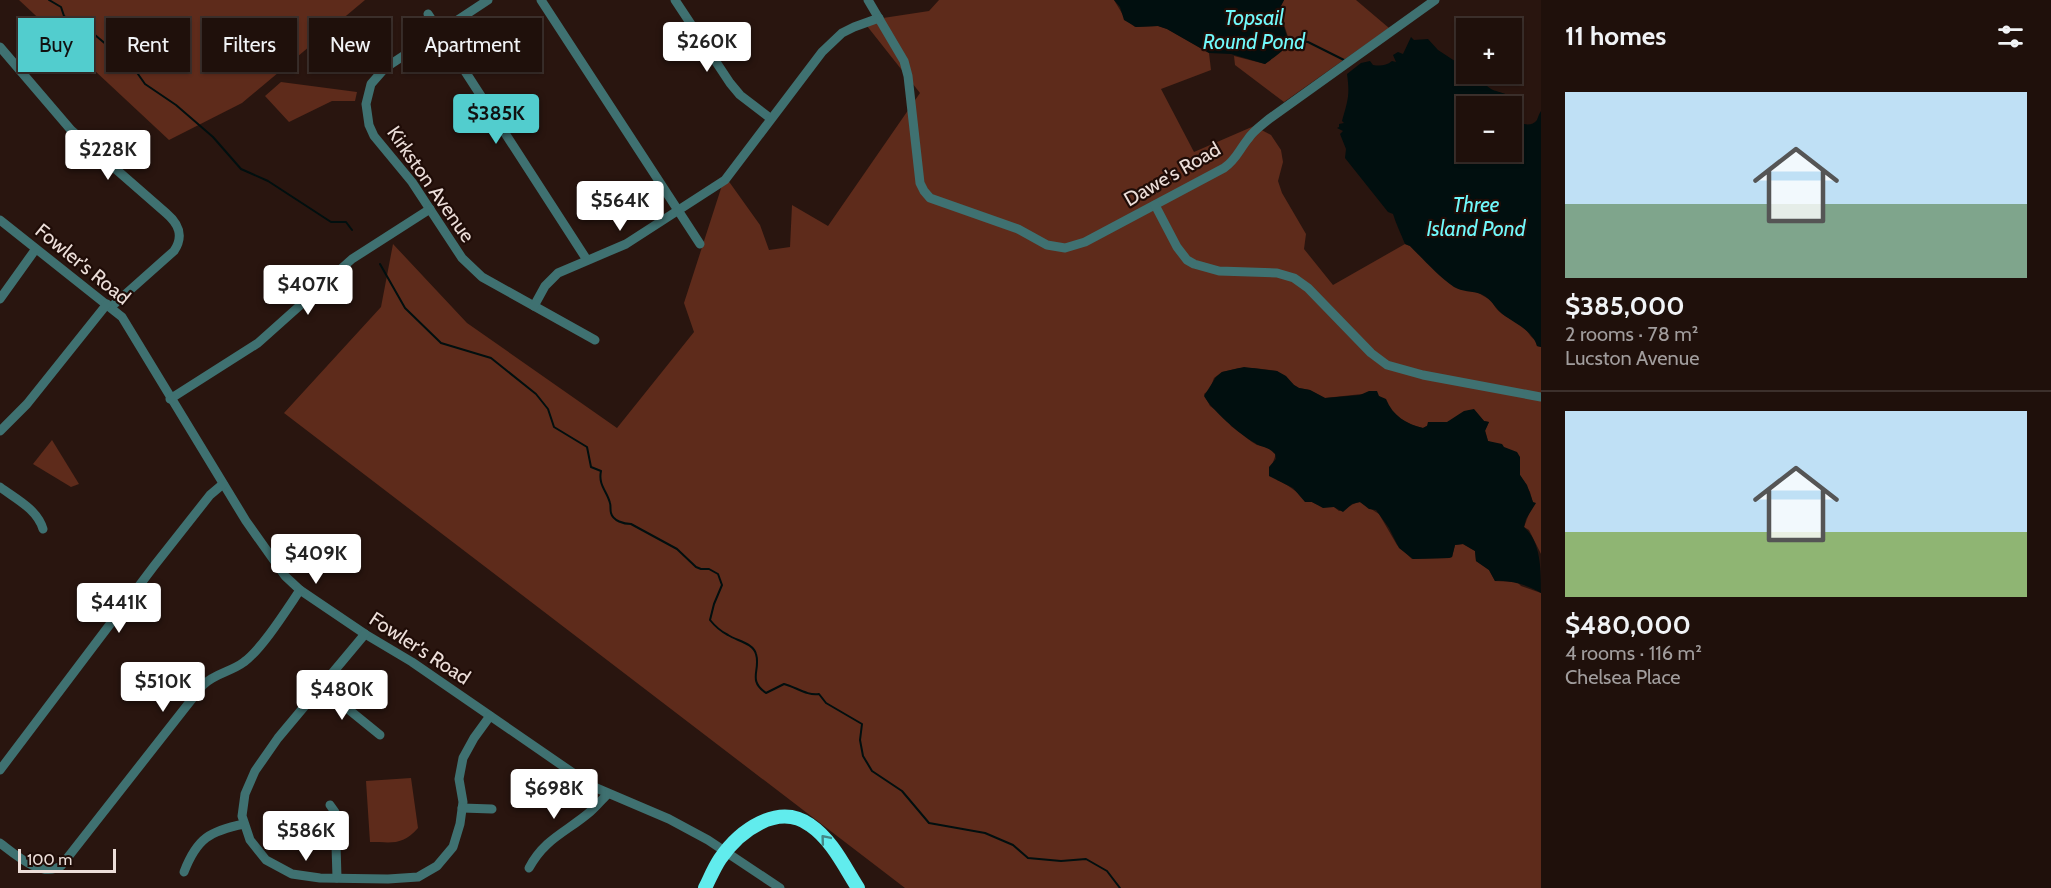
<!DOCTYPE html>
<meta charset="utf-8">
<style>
body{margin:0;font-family:Cabin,sans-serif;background:#271914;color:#f1f3f6;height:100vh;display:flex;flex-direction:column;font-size:22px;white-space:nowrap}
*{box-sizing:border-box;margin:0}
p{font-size:20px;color:#a19d9d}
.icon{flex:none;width:33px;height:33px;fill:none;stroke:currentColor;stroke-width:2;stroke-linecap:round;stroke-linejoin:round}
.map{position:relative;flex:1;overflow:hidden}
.details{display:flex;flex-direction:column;background:#1f100b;width:510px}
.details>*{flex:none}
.top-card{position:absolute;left:18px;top:18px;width:570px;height:54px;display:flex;gap:12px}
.fabs{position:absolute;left:1456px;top:18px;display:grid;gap:12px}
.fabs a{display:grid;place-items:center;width:66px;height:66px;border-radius:0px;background:#1f100b;box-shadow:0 2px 4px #0004,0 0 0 2px #3c302c;font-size:30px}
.scale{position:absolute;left:18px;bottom:15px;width:98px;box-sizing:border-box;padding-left:6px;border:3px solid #ecded9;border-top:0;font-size:16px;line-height:21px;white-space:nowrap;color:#ecded9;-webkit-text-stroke:4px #1f0c07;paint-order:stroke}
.price{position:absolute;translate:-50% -51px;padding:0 14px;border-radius:6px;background:#fff;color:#222;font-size:20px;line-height:39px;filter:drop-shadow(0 2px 3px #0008)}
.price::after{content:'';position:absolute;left:50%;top:36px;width:18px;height:14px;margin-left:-9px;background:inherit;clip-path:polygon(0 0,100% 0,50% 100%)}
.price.selected{background:#52cdce;color:#111}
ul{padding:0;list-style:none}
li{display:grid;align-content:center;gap:12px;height:318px;padding:0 24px}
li+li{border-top:2px solid #3c302c}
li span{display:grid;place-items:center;height:186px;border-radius:0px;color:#555}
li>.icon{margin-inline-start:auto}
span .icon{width:108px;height:108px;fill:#fffc;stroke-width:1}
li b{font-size:26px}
h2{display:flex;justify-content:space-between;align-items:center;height:72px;padding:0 24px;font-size:26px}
.chip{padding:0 21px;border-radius:0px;background:#1f100b;box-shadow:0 2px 4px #0004,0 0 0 2px #3c302c;font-size:21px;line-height:54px}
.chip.selected{background:#52cdce;color:#111}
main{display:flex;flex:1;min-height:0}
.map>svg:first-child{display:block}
.green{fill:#5e2b1b}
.water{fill:#010f0f}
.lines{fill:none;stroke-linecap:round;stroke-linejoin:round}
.stream{stroke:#010f0f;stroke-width:2}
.minor{stroke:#3f7171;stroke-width:9}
.highway{stroke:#61eced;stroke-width:14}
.oneway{stroke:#438786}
.labels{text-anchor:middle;stroke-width:4.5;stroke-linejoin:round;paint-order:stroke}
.street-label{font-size:20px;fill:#ecded9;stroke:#1f0c07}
.water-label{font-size:21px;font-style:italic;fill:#70f9fb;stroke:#1f0c07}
</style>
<main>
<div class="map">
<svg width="1541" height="888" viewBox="0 0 1541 888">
<rect width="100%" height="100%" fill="#29150f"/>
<g class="green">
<path d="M19,0H365L242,103L169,140Z"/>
<path d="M939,0H1114L1126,20L1135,27L1158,26L1167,29L1209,53L1211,70L1161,89L1194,152L1254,126L1271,135L1281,150L1283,162L1278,181L1282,193L1306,234L1304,249L1333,285L1405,244L1410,246L1429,264L1492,301C1497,315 1512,318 1522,326C1528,331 1530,337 1536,341L1537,346L1541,347V554L1529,530L1524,527L1533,503L1530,492L1520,475L1517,453L1488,441L1485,430L1489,422L1484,421L1476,412C1464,407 1458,418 1448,422C1436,425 1435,421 1423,428C1402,423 1393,413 1379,396L1362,394L1325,398L1310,390L1299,388L1294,385L1277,371L1254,368H1239L1222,372L1214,378L1210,389L1204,394L1210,406L1224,416L1231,426L1252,442L1257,445L1269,447L1276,454L1272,465L1277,480C1299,489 1308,508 1334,507L1339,511C1347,509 1352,503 1360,502L1379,514L1397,545L1412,559L1449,558L1452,557L1455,545L1463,544L1475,551L1476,561L1489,570L1495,581L1517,582L1521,586L1541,593V888H905L284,413L381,307L393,244L467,323L617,428L694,332L684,303L725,176L760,225L769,250L790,247L792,205L828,226L920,93L867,26L883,18L929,11Z"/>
<path d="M1284,0H1356L1389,28L1284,102L1235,65L1234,56L1265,64L1289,40L1279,9Z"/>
<path d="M281,82L357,92L355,101H332L289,122L265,96Z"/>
<path d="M52,440L79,484L71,487L33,464Z"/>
<path d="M411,778L418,828C402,846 393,842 370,842L366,781Z"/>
</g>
<g class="water">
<path d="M1114,0H1284L1279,10C1288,47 1298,40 1265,64L1231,54L1209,53L1167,29L1158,26L1136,27L1124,20L1120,7Z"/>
<path d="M1411,37L1414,40L1428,39L1438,50L1467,69V74H1472L1482,85H1486C1496,96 1511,88 1512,106H1467V152H1512V107C1513,110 1513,114 1515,117C1518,124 1531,128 1537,120C1538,117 1539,114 1541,111V347L1537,346C1533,331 1516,324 1505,316C1495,309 1492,299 1481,294C1472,291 1462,292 1454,287C1438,276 1423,259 1410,246L1405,244C1401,234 1396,224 1393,214L1388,212L1345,158L1346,149L1340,134L1343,131L1337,128L1339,127V124L1344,123L1342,121C1348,100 1350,95 1347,74L1361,63L1370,61L1373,65C1380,66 1386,66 1392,61L1396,62L1393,55L1398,52L1403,54Z"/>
<path d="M1244,367L1277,371L1286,376L1294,385L1299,388L1310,390L1325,398L1360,395L1369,391H1377L1379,396L1386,399C1393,416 1406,424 1423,428L1427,426L1428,422H1447L1464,411L1474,409L1484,421L1489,422L1485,431L1488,441L1502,444L1504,447L1517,452L1520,457V475L1527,485L1533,502L1536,503L1526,519L1524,527C1541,542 1541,569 1541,593C1530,586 1509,579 1495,581L1489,570L1476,561L1475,551L1463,544L1455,545L1452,557L1449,558L1413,559L1399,548L1389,528L1376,510L1369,509L1360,502L1352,504L1343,512L1334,507L1323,508L1312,502H1305L1293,488L1269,476V467L1276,459L1275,454C1266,445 1264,449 1255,443C1240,435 1211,409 1204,396L1216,377L1222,372Z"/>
</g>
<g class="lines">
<g class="stream">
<path d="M49,0L61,7L64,16L95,35L133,67L145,84L176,105L213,137L241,169L268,181L331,222H346L352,230"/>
<path d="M1289,40L1308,42L1344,60"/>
<path d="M380,264L405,308L441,343L491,358L536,394L548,409L554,427L587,447L591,467L601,471C598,485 607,491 610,503C611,506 610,510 611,513C613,521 624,524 631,524L677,549L696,567L701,569H709L718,574L722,585L714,604L710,620C714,625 722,632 728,635C737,641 753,643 756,654C761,670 747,680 766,693L784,684C796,687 807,696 819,694L826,703L862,724L860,740L863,756L872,771L902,791L929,823L985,833L1013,845L1028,858L1061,861L1086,859L1107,871L1120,888"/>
</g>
<g class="minor">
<path d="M488,0L385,68L371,84L366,104L369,125L374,136L412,182L462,258L482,277L595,340"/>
<path d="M541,0L700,244"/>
<path d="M675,0L730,83L740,95L770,118"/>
<path d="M868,0L904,61L908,76L920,183L924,191L930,198L1018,229L1047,245L1065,248L1085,242L1224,168C1236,160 1239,150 1248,139C1253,131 1262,125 1269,119L1435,0"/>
<path d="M428,14L587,260"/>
<path d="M0,47L71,130L166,213C179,224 184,236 174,251L111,307"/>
<path d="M1155,205L1177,247L1187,260L1194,264L1219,271L1277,273L1294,278L1308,288L1371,353L1387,365L1423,375L1541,397"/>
<path d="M0,220L122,317L246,521L285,576L300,590L365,634L412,662L576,775L587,784L669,819L708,840L780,888"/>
<path d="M0,299L35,250"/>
<path d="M534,306L545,286L558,273L626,244L725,180L822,52L842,33L854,27L879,18"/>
<path d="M170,399L258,343L352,259L430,209"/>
<path d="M0,431L27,404L107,304"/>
<path d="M0,487C16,499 37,509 43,529"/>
<path d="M365,634L278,738L255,771L245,794L242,816L250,840L266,860L292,874L320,878L388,879L418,877L437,866L453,847L460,824L463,802L459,779L463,758L474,738L490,716"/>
<path d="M321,687L380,735"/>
<path d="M0,770L154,566L210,495L223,484"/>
<path d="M330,805L335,812L337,878"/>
<path d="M462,808L492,809"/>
<path d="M0,843C16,855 41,878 61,866L203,685C215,673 231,672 244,662C262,649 287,609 300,590"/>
<path d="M529,868C545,838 567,832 591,811C597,806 602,799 608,794"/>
<path d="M184,872C197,838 210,831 244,824"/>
</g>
<path class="highway" d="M705,888C710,878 714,868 720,859C739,831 778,802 810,825C832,840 844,866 858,888"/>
</g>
<defs><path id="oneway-chevron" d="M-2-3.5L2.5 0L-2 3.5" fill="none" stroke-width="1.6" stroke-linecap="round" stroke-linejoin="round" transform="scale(1.5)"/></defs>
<use class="oneway" href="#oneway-chevron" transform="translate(825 839) rotate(-130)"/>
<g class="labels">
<g class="street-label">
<text transform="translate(1172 174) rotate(-30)" y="7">Dawe's Road</text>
<text transform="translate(431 184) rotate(55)" y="7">Kirkston Avenue</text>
<text transform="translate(83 264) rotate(39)" y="7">Fowler's Road</text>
<text transform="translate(420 648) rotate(33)" y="7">Fowler's Road</text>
</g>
<g class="water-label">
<text x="1254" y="25">Topsail<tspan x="1254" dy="24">Round Pond</tspan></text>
<text x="1476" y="212">Three<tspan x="1476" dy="24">Island Pond</tspan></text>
</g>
</g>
</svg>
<div class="fabs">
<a>+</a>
<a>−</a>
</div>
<div class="scale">100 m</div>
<b class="price" style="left:707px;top:73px">$260K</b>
<b class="price selected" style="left:496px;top:145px">$385K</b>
<b class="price" style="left:108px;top:181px">$228K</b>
<b class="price" style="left:620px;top:232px">$564K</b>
<b class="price" style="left:308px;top:316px">$407K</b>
<b class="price" style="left:316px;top:585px">$409K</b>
<b class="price" style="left:119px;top:634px">$441K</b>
<b class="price" style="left:163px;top:713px">$510K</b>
<b class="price" style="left:342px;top:721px">$480K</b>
<b class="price" style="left:554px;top:820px">$698K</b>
<b class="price" style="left:306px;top:862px">$586K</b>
<div class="top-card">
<a class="chip selected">Buy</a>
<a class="chip">Rent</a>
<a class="chip">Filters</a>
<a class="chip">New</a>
<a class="chip">Apartment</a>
</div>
</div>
<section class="details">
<h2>11 homes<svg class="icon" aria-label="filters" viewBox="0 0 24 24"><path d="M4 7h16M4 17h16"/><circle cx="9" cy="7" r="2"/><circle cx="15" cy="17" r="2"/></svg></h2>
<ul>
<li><span style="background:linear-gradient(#bfe0f5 60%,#7fa58c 0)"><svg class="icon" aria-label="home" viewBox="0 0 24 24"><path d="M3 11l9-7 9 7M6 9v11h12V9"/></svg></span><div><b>$385,000</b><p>2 rooms · 78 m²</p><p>Lucston Avenue</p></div></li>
<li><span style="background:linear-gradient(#bfe0f5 65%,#8fb573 0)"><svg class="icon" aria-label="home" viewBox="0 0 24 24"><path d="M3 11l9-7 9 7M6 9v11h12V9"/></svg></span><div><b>$480,000</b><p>4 rooms · 116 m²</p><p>Chelsea Place</p></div></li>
</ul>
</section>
</main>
